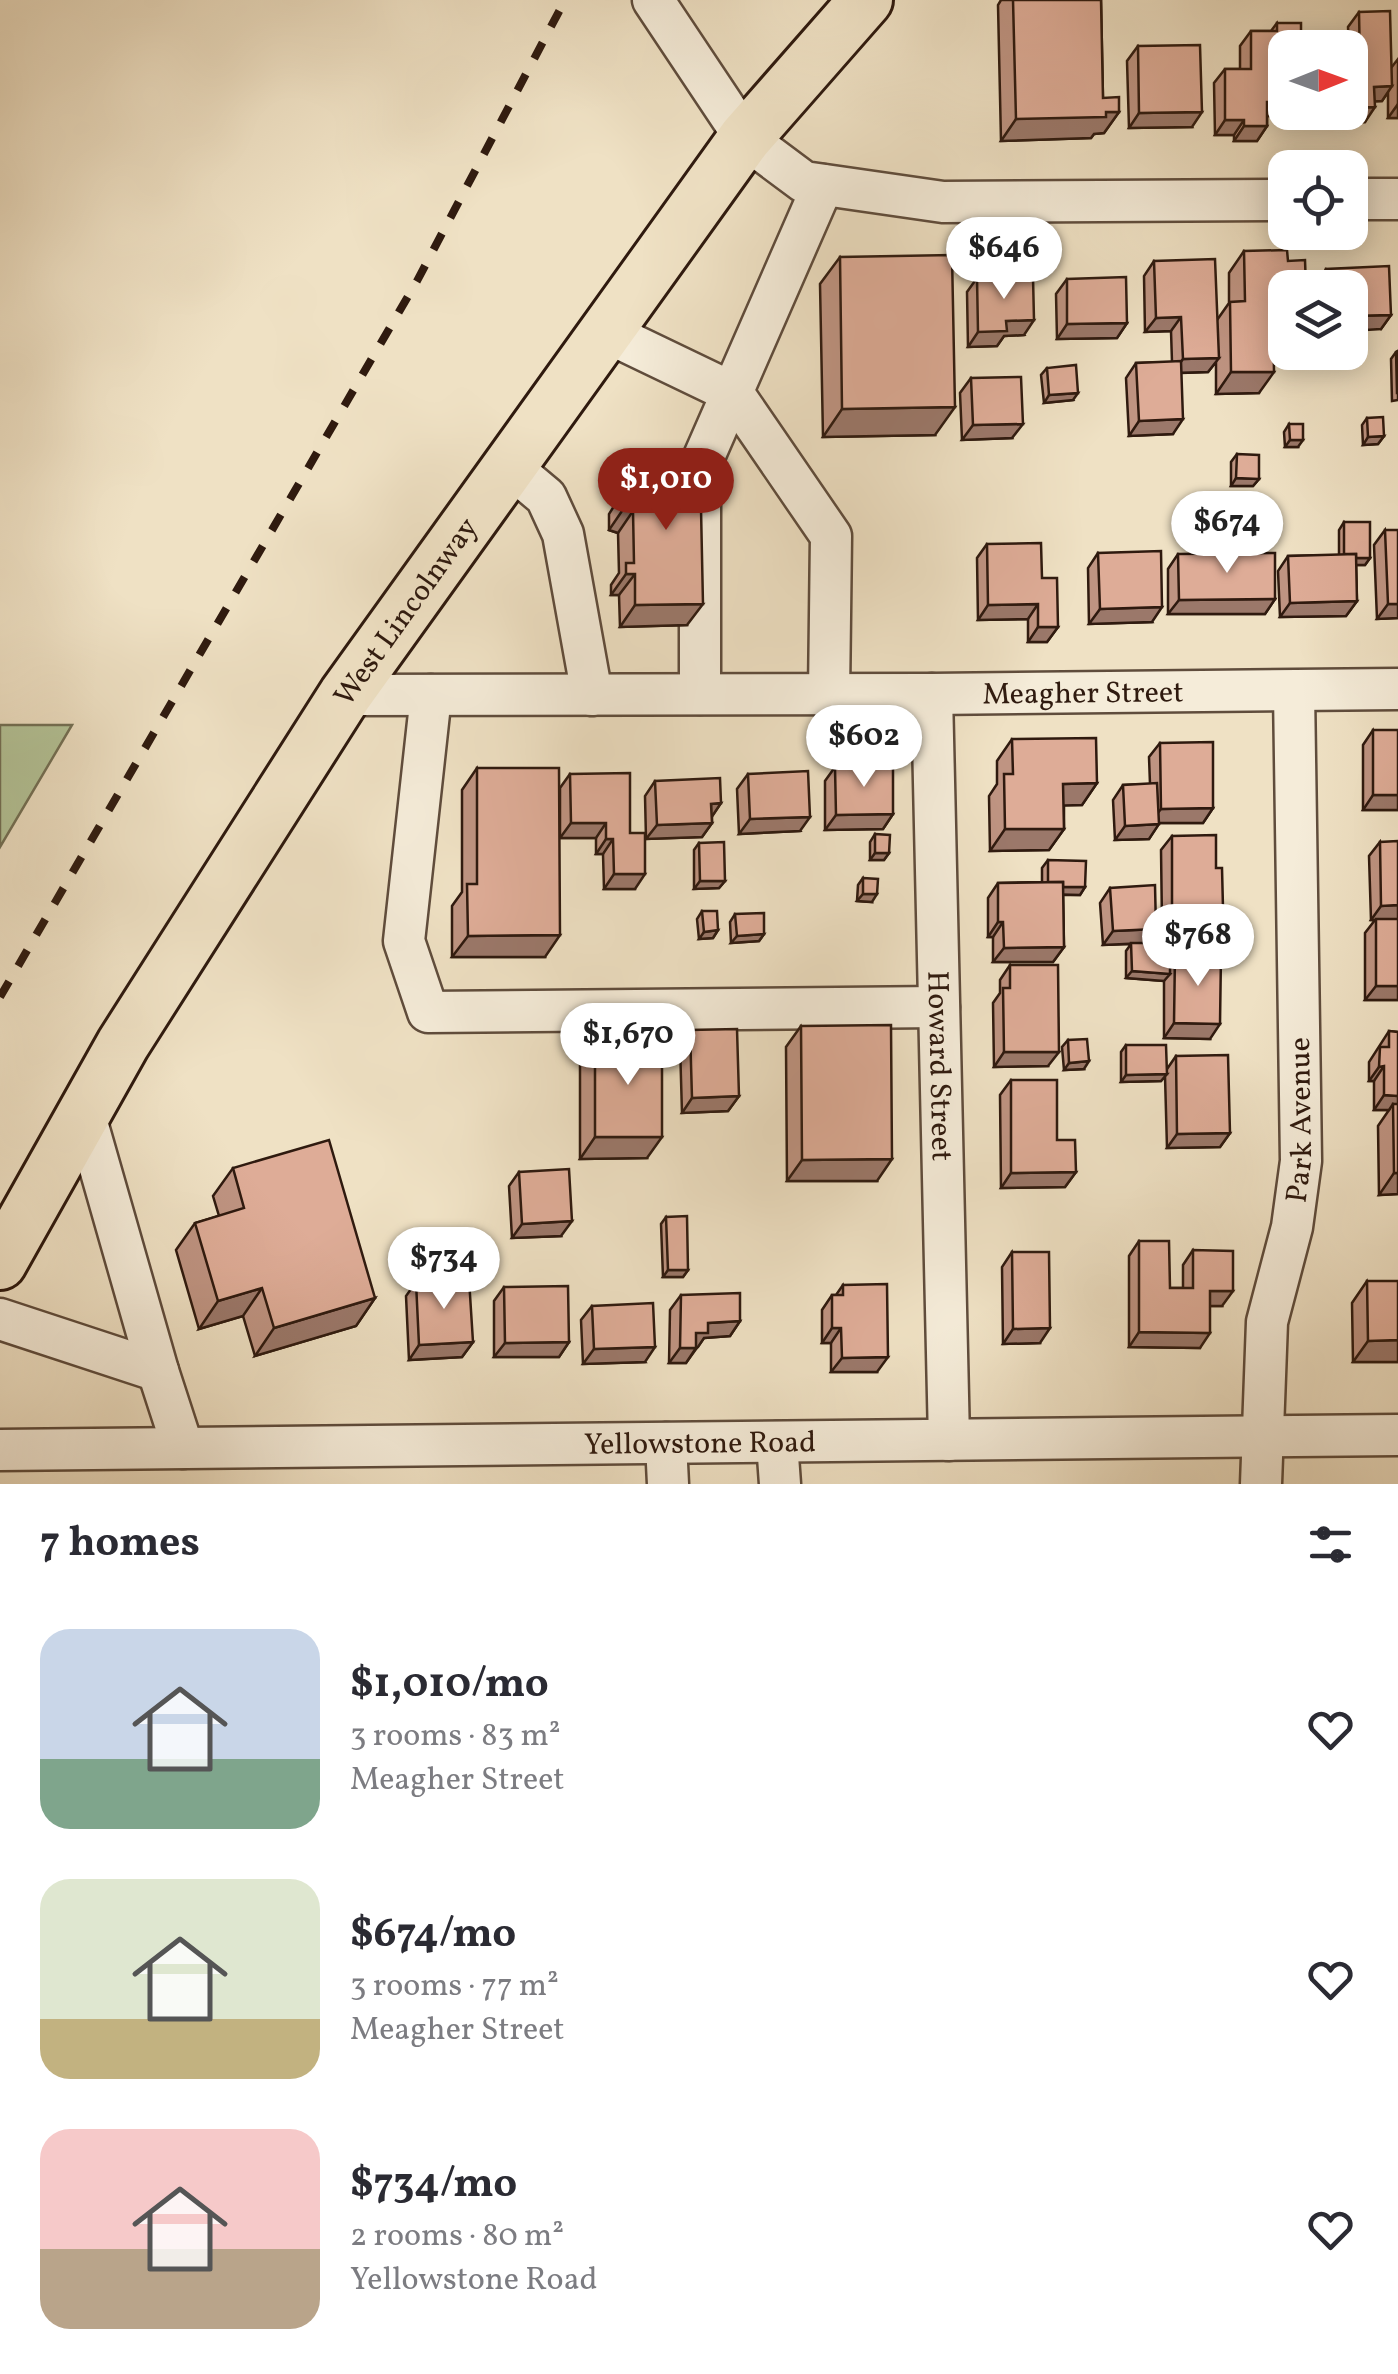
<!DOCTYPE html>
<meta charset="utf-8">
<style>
body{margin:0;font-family:Vollkorn,serif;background:#f2f2f3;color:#2b2b33;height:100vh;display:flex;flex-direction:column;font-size:38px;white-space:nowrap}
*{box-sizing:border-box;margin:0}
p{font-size:32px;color:#7c7c81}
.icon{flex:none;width:55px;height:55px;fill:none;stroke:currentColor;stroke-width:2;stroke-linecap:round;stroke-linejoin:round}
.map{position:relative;height:1484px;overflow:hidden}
.drawer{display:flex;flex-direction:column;background:#fff;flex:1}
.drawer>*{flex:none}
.needle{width:65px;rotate:89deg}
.buttons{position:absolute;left:1268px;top:30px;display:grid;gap:20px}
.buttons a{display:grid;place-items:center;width:100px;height:100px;border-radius:20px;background:#fff;box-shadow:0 5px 25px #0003;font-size:50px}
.price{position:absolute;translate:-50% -85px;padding:0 22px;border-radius:35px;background:#fff;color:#222;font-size:32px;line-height:65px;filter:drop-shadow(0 2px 5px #0008)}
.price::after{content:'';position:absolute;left:50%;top:60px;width:30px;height:22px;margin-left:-15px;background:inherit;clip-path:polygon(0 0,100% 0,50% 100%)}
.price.on{background:#8f2418;color:#fff}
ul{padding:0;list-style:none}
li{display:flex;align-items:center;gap:30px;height:250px;padding:0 40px}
li span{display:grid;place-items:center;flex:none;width:280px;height:200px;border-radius:30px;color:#555}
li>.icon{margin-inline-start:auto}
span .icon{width:120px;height:120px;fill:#fffc;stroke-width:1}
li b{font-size:42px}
h2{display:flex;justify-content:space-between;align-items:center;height:120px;padding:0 40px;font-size:42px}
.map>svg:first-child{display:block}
.green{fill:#b4c498;stroke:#726f54;stroke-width:2.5}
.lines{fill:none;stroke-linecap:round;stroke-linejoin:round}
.minor-casing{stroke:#5f4c3c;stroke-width:45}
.major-casing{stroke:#2f1a0f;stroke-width:58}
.minor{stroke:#f5ecd9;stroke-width:40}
.major{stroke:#efe1c4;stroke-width:52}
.rail{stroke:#2f1a0f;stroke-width:8;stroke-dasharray:18 18;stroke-linecap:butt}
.wall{fill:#bf9482;stroke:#2f1a0f;stroke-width:2.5}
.shaded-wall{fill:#9b786a;stroke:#2f1a0f;stroke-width:2.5}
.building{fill:#deac97;stroke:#2f1a0f;stroke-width:2.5}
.labels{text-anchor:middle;stroke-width:9;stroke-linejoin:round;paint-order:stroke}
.street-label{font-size:30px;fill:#2f1a0f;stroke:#f5ecd9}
</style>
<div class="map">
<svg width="1398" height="1484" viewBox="0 0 1398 1484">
<rect width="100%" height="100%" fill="#efe1c4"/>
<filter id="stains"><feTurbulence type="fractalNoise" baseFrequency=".002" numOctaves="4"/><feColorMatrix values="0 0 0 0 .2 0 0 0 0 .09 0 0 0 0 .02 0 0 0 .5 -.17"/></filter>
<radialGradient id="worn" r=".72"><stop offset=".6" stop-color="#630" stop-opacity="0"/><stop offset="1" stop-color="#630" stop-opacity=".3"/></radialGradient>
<path class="green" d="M0,725H72L0,847Z"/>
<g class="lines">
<defs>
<g id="minor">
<path d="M653,0L745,138L804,182L943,202L1285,200"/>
<path d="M1350,199H1398"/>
<path d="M606,332L733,393L831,536L829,694"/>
<path d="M509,466L546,497L563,534L592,695"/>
<path d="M700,694V466L823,185"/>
<path id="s1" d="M932,694L949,1440"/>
<path id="s2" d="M345,695L932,694L1398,689"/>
<path d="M431,695L404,941L428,1012L939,1007"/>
<path d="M84,1112L158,1371L183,1448"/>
<path d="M0,1319L158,1371"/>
<path d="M777,1442L780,1484"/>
<path d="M666,1443L668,1484"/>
<path id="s3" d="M0,1450L1398,1435"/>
<path id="s4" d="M1261,1484L1267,1322L1292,1227L1301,1161L1294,691"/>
</g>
<g id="major">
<path id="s5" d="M0,1263L123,1044L345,695L745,138L866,0"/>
</g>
</defs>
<use href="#minor" class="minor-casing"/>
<use href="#major" class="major-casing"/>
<use href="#minor" class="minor"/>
<use href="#major" class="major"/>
<path class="rail" d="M0,997L417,281L565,0"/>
</g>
<g class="wall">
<path d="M1001,0H1101L1103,98L1119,112L1104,133L1094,134L1091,138L1001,141L998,5Z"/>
<path d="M1359,12L1391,68L1398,59V118H1388V92L1382,101H1375L1365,122L1303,124V112H1350V48H1349L1348,27Z"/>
<path d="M1277,23L1285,48L1278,116H1267V126L1257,141H1234V135H1215L1214,83L1225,69H1240V46L1251,31H1271Z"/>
<path d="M1138,46L1192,127L1129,128L1127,61Z"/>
<path d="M1244,251L1285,288V327H1274L1259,393L1216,394V362L1208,372L1181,373L1173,434L1129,436L1126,378L1136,363L1172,362L1171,331L1145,332L1144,276L1154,261L1217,320L1229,303V273Z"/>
<path d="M840,257L935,435L823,437L820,284Z"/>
<path d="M1326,269L1391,315L1381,329L1350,288H1316V284Z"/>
<path d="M977,278L1024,335L1004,336L997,346L968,347L967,292Z"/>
<path d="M1067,279L1127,323L1117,338L1057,339L1056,294Z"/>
<path d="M1398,351V400L1392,401L1391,359L1396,352Z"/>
<path d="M1047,368L1073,400L1044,403L1041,375Z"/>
<path d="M971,378L1012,438L962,440L960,393Z"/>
<path d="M1367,418L1384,436L1378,444L1363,445L1362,425Z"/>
<path d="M1289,424L1298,447H1285L1284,432Z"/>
<path d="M1237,454L1259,479L1253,486H1231V462Z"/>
<path d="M631,462L687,625L620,627L619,595H611V585L619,573L618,533L609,530V514L616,503V484Z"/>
<path d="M1344,522L1370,558L1365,565H1356L1357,601L1346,616L1280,617L1278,571L1288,556L1339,555V530Z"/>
<path d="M1385,530L1398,618L1377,619L1374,545Z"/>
<path d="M987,544L1042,578L1058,627L1047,642H1028V619L978,620L977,558Z"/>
<path d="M1098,553L1152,622L1089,624L1088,568Z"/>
<path d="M1178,554L1275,599L1265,614H1168V569Z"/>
<path d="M1373,730L1398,810H1363V745Z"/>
<path d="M1012,739L1097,783L1082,805H1064V829L1049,850L990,851L989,796L997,784V761Z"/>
<path d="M1160,743L1213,808L1203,823H1159L1149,839L1115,840L1113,800L1123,785L1150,784L1149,757Z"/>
<path d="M835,767L893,814L883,829L825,830V781Z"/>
<path d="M477,768L545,957H452V906L462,892V790Z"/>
<path d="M570,774L630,833L635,889H604L603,854H596V838H560V788Z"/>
<path d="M748,774L800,831L739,834L737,789Z"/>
<path d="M655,781L721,803L712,816V823L702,837L646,839L645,796Z"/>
<path d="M875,834L889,853L884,860H870V842Z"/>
<path d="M1172,836L1213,923H1162L1161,850Z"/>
<path d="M1380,842L1398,1000H1365V933L1375,920H1371L1369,856Z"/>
<path d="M699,843L725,881L719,888L694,889V850Z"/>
<path d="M1048,860L1085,887L1080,895H1063L1064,947L1053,962H993V937H988V898L998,883L1042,882V868Z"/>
<path d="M863,878L872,902L857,901L858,885Z"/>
<path d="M1110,888L1146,943L1170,962L1175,954L1210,1039L1164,1038V981L1126,978V951L1131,944L1103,945L1100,903Z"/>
<path d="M702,911L718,930L713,938L699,939L697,919Z"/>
<path d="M735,914L764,934L759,941L731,943L730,922Z"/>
<path d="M1010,965L1048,1066L994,1067L993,1003L1000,993V980Z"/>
<path d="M801,1026L877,1181H787L786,1047Z"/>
<path d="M690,1030L739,1096L728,1111L682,1113L680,1045Z"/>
<path d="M1389,1031L1398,1032V1194L1379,1195L1378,1126L1389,1110H1374V1081H1369V1062Z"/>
<path d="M595,1039L647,1158L580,1159V1061Z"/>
<path d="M1068,1040L1084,1069L1064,1070L1062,1047Z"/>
<path d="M1126,1045L1167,1069L1176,1056L1230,1133L1220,1147L1167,1148L1165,1076L1161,1081L1121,1082V1052Z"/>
<path d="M1011,1080L1057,1140L1076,1172L1065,1187L1001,1188L1000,1095Z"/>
<path d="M233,1168L375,1298L356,1326L255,1356L243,1316L199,1329L176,1250L195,1223L219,1216L213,1196Z"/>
<path d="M519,1172L561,1236L512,1238L509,1186Z"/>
<path d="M666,1217L688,1270L683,1277H663L661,1224Z"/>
<path d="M1139,1241L1170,1288H1183V1265L1193,1250L1222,1306H1210L1200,1348L1129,1347V1256Z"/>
<path d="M1012,1252L1040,1343L1003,1344L1002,1267Z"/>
<path d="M1367,1281L1398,1362H1353L1352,1303Z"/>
<path d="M416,1282L473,1342L462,1357L409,1360L406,1296Z"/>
<path d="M843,1285L877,1372H831V1343H822V1310L832,1295H836Z"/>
<path d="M504,1287L569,1342L559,1357H494V1301Z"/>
<path d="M681,1295L740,1321L730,1336L704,1338L686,1363H669L670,1310Z"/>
<path d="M592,1306L645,1362L583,1364L581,1320Z"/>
</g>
<g class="shaded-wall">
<path d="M1280,56H1285V71H1269Z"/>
<path d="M1392,86L1382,101L1364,102L1374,87Z"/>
<path d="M1267,102H1285V106L1278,116H1257Z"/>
<path d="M1398,104V118H1388Z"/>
<path d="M1375,107L1365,122L1303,124L1311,112H1350V108Z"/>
<path d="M1106,112H1119L1104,133L1094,134L1091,138L1001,141L1016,119Z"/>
<path d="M1202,112L1192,127L1129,128L1139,113Z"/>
<path d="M1225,120H1244L1234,135H1215Z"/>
<path d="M1244,126H1267L1257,141H1234Z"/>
<path d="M1285,305V327H1258L1273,306Z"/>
<path d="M1391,315L1381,329L1350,331V316Z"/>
<path d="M1181,317L1171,331L1145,332L1156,318Z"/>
<path d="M1034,320L1024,335L1004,336L997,346L968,347L978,332L1006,321Z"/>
<path d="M1127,323L1117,338L1057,339L1067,324Z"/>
<path d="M1219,358L1208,372L1173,373L1183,359Z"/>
<path d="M1231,372H1274L1259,393L1216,394Z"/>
<path d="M1078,393L1073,400L1044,403L1049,395Z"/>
<path d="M955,407L935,435L823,437L842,409Z"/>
<path d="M1183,419L1173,434L1129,436L1139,421Z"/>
<path d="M1023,424L1012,438L962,440L973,425Z"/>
<path d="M1384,436L1378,444L1363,445L1368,437Z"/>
<path d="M1290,440H1303L1298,447H1285Z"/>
<path d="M1236,478L1259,479L1253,486H1231Z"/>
<path d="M624,508L633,511L618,533L609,530Z"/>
<path d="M1344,558H1370L1365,565H1339Z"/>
<path d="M626,574H635L619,595H611Z"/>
<path d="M1275,599L1265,614H1168L1179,600Z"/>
<path d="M1357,601L1346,616L1280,617L1290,603Z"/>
<path d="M703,604L687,625L620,627L635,605Z"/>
<path d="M1038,604L1028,619L978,620L988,605Z"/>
<path d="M1388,604H1398V618L1377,619Z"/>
<path d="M1162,607L1152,622L1089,624L1100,609Z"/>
<path d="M1038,627H1058L1047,642H1028Z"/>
<path d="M1097,783L1082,805L1048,806L1063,784Z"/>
<path d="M1373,795H1398V810H1363Z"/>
<path d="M721,803L711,818V804Z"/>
<path d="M1213,808L1203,823H1150L1161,809Z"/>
<path d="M893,814L883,829L825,830L836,815Z"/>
<path d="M810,817L800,831L739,834L750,819Z"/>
<path d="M571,823H606L596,838H560Z"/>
<path d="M712,823L702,837L646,839L657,825Z"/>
<path d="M1159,824L1149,839L1115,840L1125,826Z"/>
<path d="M1005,829H1064L1049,850L990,851Z"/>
<path d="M606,839H613L603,854H596Z"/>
<path d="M875,853H889L884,860H870Z"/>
<path d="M614,874H645L635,889H604Z"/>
<path d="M700,881H725L719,888L694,889Z"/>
<path d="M1048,887H1085L1080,895L1042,894Z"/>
<path d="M863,894H877L872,902L857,901Z"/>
<path d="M1398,905V920H1371L1381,906Z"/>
<path d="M1172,908H1223L1213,923H1162Z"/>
<path d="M998,922H1003L993,937H988Z"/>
<path d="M1156,929L1146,943L1103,945L1113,931Z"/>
<path d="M718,930L713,938L699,939L704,932Z"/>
<path d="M764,934L759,941L731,943L737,936Z"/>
<path d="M560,935L545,957H452L468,936Z"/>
<path d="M1064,947L1053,962H993L1004,948Z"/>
<path d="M1132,971L1170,974L1164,981L1126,978Z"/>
<path d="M1376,986H1398V1000H1365Z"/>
<path d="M1174,1023L1220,1024L1210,1039L1164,1038Z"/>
<path d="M1004,1052H1059L1048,1066L994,1067Z"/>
<path d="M1089,1061L1084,1069L1064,1070L1069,1063Z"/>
<path d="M1384,1066L1374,1081H1369L1379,1067Z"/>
<path d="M1167,1074L1161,1081L1121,1082L1126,1075Z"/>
<path d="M1384,1095L1398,1096V1110L1393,1104L1389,1110H1374Z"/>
<path d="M739,1096L728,1111L682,1113L692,1098Z"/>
<path d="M1230,1133L1220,1147L1167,1148L1177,1134Z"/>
<path d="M595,1137H662L647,1158L580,1159Z"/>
<path d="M892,1159L877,1181H787L802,1160Z"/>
<path d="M1076,1172L1065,1187L1001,1188L1011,1173Z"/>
<path d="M1394,1173H1398V1194L1379,1195Z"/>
<path d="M572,1221L561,1236L512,1238L522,1224Z"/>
<path d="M668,1270H688L683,1277H663Z"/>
<path d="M262,1288L243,1316L199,1329L218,1301Z"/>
<path d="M1210,1291H1233L1222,1306H1200Z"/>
<path d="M375,1298L356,1326L255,1356L274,1328Z"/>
<path d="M740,1321L730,1336L704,1338L698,1347H686L696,1333L708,1323Z"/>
<path d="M832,1328H841L831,1343H822Z"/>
<path d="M1050,1328L1040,1343L1003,1344L1013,1329Z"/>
<path d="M1139,1332L1210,1333L1200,1348L1129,1347Z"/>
<path d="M1398,1340V1362H1353L1368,1341Z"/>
<path d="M473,1342L462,1357L409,1360L419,1345Z"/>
<path d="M569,1342L559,1357H494L505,1343Z"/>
<path d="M655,1347L645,1362L583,1364L594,1349Z"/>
<path d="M680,1348H696L686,1363H669Z"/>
<path d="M888,1357L877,1372H831L842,1358Z"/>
</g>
<g class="building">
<path d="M1013,0H1101L1103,98L1119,97V112H1106V117L1016,119Z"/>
<path d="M1390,11L1392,86L1374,87L1375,107L1350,108V63H1360L1359,12Z"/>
<path d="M1277,23H1301V48H1285V56H1280L1279,69H1285V102H1267V126H1244V120H1225V69H1251V31H1277Z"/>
<path d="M1200,45L1202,112L1139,113L1138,46Z"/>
<path d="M1287,250L1288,261L1305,260L1306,288H1285V305L1273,306L1274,372H1231L1230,302L1245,301L1244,251Z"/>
<path d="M952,255L955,407L842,409L840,257Z"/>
<path d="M1215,259L1219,358L1183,359L1181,317L1156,318L1154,261Z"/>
<path d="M1389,266L1391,315L1350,316V288H1327L1326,269Z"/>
<path d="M1033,277L1034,320L1006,321L1007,331L978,332L977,278Z"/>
<path d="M1126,277L1127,323L1067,324V279Z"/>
<path d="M1398,351V393H1397L1396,352Z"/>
<path d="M1181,361L1183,419L1139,421L1136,363Z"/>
<path d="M1076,365L1078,393L1049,395L1047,368Z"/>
<path d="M1021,377L1023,424L973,425L971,378Z"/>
<path d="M1383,417L1384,436L1368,437L1367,418Z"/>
<path d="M1289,424H1303V440H1290Z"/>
<path d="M1237,454L1259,455V479L1236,478Z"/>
<path d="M700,461L703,604L635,605V574H626V563H634L633,511L624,508V492H631V462Z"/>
<path d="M1344,522H1370V558H1356V554H1344Z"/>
<path d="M1385,530H1398V604H1388Z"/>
<path d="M1041,543L1042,578H1057L1058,627H1038V604L988,605L987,544Z"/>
<path d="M1161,551L1162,607L1100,609L1098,553Z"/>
<path d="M1275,553V599L1179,600L1178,554Z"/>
<path d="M1356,554L1357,601L1290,603L1288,556Z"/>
<rect x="1373" y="730" width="25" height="65"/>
<path d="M1096,738L1097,783L1063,784L1064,829H1005L1004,774H1013L1012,739Z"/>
<path d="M1213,742V808L1161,809L1160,743Z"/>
<path d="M893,766V814L836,815L835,767Z"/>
<path d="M477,768H559L560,935L468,936L467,884H477Z"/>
<path d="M808,771L810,817L750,819L748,774Z"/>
<path d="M630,773V833H645V874H614L613,839H606V823H571L570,774Z"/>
<path d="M720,778L721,803L711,804L712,823L657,825L655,781Z"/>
<path d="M1157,783L1159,824L1125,826L1123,785Z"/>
<path d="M875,834L890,835L889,853H875Z"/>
<path d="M1216,835V868H1222L1223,908H1172V836Z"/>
<path d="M1398,841V905L1381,906L1380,842Z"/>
<path d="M724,842L725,881H700L699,843Z"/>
<path d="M1048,860L1086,861L1085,887H1063V882H1048Z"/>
<path d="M863,878L878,879L877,894H863Z"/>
<path d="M1063,882L1064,947L1004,948L1003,922H998V883Z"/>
<path d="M1155,885L1156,929L1113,931L1110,888Z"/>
<path d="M702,911H717L718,930L704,932Z"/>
<path d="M764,913V934L737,936L735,914Z"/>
<rect x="1376" y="919" width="22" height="67"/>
<path d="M1131,943H1170V974L1132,971Z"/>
<path d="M1175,954H1221L1220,1024L1174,1023Z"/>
<path d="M1010,965H1058L1059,1052H1004L1003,988H1010Z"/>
<path d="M891,1025L892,1159L802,1160L801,1026Z"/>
<path d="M737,1029L739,1096L692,1098L690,1030Z"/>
<path d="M1389,1031L1398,1032V1096L1384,1095V1066L1379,1067L1380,1047H1389Z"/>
<rect x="595" y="1039" width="67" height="98"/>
<path d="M1087,1039L1089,1061L1069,1063L1068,1040Z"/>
<path d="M1126,1045H1166L1167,1074L1126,1075Z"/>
<path d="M1228,1055L1230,1133L1177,1134L1176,1056Z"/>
<path d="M1011,1080H1057V1140H1075L1076,1172L1011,1173Z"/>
<path d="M1393,1104H1398V1173H1394Z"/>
<path d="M329,1140L375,1298L274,1328L262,1288L218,1301L195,1223L244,1208L233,1168Z"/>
<path d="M569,1169L572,1221L522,1224L519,1172Z"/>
<path d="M687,1216L688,1270H668L666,1217Z"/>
<path d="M1139,1241H1169L1170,1288H1193V1250L1233,1251V1291H1210V1333L1139,1332Z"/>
<path d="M1012,1252H1049L1050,1328L1013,1329Z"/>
<path d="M469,1279L473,1342L419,1345L416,1282Z"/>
<path d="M1367,1281H1398V1340L1368,1341Z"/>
<path d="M887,1284L888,1357L842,1358L841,1328H832V1295H843V1285Z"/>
<path d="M568,1286L569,1342L505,1343L504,1287Z"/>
<path d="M740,1293V1321L708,1323V1333H696V1348H680L681,1295Z"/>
<path d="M653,1303L655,1347L594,1349L592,1306Z"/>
</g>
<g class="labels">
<g class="street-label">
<text dy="10" stroke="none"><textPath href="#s5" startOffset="768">West Lincolnway</textPath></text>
<text dy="10" stroke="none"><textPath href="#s2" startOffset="738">Meagher Street</textPath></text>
<text dy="10" stroke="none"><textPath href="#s1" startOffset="372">Howard Street</textPath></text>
<text dy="10" stroke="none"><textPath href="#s4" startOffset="368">Park Avenue</textPath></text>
<text dy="10" stroke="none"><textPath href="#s3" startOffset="700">Yellowstone Road</textPath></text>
</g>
</g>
<rect width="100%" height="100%" filter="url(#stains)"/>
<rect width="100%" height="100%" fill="url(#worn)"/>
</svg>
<div class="buttons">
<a><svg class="needle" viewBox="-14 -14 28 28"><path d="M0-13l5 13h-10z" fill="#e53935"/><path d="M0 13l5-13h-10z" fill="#7c7c81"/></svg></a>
<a><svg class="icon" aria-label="locate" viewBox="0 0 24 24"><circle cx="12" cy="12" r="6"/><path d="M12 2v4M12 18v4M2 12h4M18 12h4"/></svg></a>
<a><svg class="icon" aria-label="layers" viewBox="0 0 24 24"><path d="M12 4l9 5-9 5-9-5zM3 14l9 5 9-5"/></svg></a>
</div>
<b class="price" style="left:1004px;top:302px">$646</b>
<b class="price on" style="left:666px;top:533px">$1,010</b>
<b class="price" style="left:1227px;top:576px">$674</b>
<b class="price" style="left:864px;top:790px">$602</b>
<b class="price" style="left:1198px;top:989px">$768</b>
<b class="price" style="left:628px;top:1088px">$1,670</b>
<b class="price" style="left:444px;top:1312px">$734</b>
</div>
<section class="drawer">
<h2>7 homes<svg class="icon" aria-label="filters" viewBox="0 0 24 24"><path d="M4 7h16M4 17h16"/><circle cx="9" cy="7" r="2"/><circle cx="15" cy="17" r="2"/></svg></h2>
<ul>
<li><span style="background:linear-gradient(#c9d6e8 65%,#7fa58c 0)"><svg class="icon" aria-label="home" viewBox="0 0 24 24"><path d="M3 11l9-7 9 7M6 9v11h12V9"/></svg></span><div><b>$1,010/mo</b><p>3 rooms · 83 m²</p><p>Meagher Street</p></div><svg class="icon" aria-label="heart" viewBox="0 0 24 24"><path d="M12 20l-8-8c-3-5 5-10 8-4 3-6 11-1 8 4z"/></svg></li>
<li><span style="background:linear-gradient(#dfe7d0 70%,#c2b280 0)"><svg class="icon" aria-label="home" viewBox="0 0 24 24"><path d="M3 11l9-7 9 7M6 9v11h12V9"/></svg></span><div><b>$674/mo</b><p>3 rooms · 77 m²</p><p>Meagher Street</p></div><svg class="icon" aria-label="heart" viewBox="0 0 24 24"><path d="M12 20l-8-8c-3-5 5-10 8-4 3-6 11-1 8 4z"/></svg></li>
<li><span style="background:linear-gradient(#f6c9c9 60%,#b9a48a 0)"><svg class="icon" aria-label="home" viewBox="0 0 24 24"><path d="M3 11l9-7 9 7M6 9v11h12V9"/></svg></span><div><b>$734/mo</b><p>2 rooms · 80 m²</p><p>Yellowstone Road</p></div><svg class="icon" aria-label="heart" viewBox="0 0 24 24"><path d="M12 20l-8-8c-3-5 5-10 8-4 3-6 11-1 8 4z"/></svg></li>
</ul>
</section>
